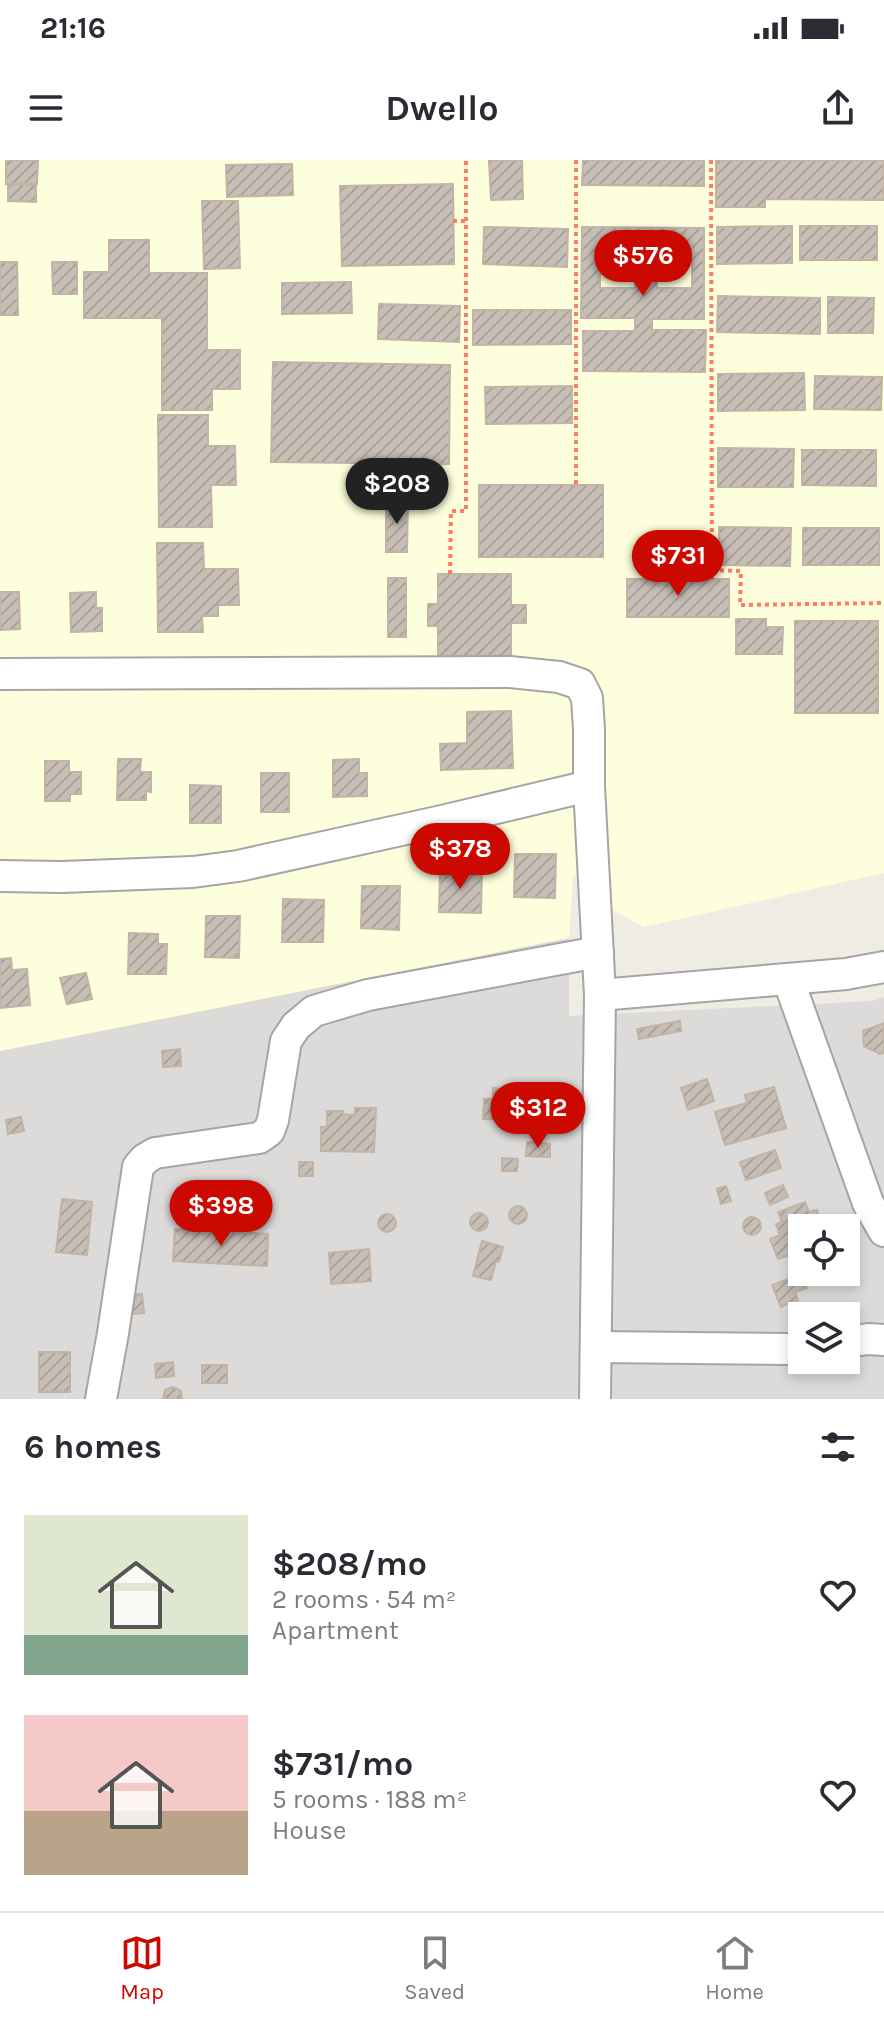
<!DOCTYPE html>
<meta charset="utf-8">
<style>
body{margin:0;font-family:Karla,sans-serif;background:#f2f2f3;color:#2b2b33;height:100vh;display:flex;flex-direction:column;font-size:30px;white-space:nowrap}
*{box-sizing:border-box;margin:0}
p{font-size:26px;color:#7c7c81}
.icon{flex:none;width:44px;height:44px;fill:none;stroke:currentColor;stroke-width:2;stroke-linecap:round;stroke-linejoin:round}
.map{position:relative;height:1239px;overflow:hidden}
.panel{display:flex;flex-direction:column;background:#fff;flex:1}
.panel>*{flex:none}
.buttons{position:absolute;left:788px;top:1054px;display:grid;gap:16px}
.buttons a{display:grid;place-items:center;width:72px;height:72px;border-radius:0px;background:#fff;box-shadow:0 4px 12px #0003;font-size:40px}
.price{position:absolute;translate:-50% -68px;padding:0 18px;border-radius:28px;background:#cb0900;color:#fff;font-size:26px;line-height:52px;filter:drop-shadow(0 2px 4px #0008)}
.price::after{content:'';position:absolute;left:50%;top:48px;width:24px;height:18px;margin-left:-12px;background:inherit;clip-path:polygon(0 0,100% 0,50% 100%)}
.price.current{background:#222;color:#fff}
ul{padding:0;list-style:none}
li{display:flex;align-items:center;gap:24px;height:200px;padding:0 24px}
li span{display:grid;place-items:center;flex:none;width:224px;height:160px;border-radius:0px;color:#555}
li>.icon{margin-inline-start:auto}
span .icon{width:96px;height:96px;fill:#fffc;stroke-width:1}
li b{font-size:34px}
h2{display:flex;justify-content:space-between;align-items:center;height:96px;padding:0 24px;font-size:34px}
.status{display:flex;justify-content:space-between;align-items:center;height:56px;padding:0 40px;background:#fff;direction:ltr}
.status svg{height:22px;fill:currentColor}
header{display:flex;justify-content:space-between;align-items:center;height:104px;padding:0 24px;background:#fff;font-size:36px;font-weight:700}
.tabs{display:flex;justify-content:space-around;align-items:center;height:112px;border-top:2px solid #e1e1e2;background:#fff;font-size:22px;color:#7c7c81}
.tabs a{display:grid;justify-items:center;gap:4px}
.tabs .current{color:#cb0900}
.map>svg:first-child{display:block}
.residential{fill:#dcdbda;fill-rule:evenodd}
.education{fill:#fdffdc}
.building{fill:url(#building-hatch);stroke:#c2b3a5;stroke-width:2;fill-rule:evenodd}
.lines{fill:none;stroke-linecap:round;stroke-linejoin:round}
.minor-casing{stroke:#a5a5a5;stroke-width:34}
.path{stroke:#ff7b64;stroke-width:4;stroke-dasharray:4 4;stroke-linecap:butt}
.minor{stroke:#fff;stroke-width:30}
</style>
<div class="status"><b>21:16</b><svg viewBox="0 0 49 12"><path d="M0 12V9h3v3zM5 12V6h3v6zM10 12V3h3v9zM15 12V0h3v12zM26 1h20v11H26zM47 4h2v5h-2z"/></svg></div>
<header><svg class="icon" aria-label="menu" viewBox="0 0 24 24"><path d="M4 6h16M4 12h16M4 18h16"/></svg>Dwello<svg class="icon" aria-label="share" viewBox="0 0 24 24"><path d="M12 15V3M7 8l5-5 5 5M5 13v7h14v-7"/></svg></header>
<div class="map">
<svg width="884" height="1239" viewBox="0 0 884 1239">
<defs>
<pattern id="building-hatch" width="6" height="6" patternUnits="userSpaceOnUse" patternTransform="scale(2)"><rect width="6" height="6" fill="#c7beb6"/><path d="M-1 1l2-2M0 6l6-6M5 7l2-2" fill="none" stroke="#aaa39c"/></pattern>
</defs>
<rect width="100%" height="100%" fill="#efece3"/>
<path class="residential" d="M569,778V856L872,841L884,837V1239H0V891ZM802,1068H846V1112H802ZM802,1156H846V1200H802Z"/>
<path class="education" d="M0,0H884V713L644,767L611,749L607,711L573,716L569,778L0,891Z"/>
<g class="building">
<path d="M6,0H38L37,24H6Z"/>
<path d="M489,0H522L523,39L491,40Z"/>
<path d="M583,0H704V26L582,25Z"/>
<path d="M716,0H884V40L765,39V47H716Z"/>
<path d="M292,4L293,35L227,37L226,5Z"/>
<path d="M453,24L454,104L342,106L340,26Z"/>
<path d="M8,25H36V42L8,41Z"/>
<path d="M202,41H238L240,108L204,109Z"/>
<path d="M792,66V103L717,104V67Z"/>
<rect x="800" y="66" width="77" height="34"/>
<path d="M484,67L568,69L567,107L483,104Z"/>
<path d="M582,67L704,68V159H652V170H706L705,212L583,211V171H635V158H581ZM600,103H635V128H600ZM657,103H692V128H657Z"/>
<path d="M109,80H149V113H207V190H240V229H212V250H162V158H84V112H109Z"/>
<path d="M0,102H17L18,155H0Z"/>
<path d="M52,102H77V134H53Z"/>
<path d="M351,122L352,153L282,154V123Z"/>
<path d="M718,136L820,138V174L717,172Z"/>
<path d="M828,137L874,138L873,173H828Z"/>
<path d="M379,144L460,146L459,182L378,179Z"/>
<path d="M473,150H571V184L473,185Z"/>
<path d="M273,202L450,205L449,304L271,302Z"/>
<path d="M804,213L805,250L718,251V214Z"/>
<path d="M815,216L882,217L881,250L814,249Z"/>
<path d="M572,226V263L486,264L485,227Z"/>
<path d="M158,255H208V286H235L236,325H211L212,367H159Z"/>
<path d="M718,288L794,289L793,327H718Z"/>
<path d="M802,290H876V326L802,325Z"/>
<rect x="479" y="325" width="124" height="72"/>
<path d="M386,340H408L407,392H386Z"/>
<path d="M719,367L791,368L790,406L719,405Z"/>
<rect x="803" y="368" width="76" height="37"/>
<path d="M157,383H203L204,409H238L239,445H218V456H202L203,472H158Z"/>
<path d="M438,414H511V445H526V463H511V497H438V466H428V444H438Z"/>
<rect x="388" y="418" width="18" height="59"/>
<rect x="627" y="419" width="102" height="38"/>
<path d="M0,432H19L20,469L0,470Z"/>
<path d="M96,432V448H102V471L71,472L70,433Z"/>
<path d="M736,459H766V467H783L782,494H736Z"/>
<rect x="795" y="461" width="83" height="92"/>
<path d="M511,551L513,608L441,610L440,584L467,583V552Z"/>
<path d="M118,599H141L140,612H151V632L146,631V640H117Z"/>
<path d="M359,599V613H367V636L333,637V600Z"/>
<path d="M45,601H69V612H81V634H70V641H45Z"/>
<rect x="261" y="613" width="28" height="39"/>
<path d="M190,625L221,626V663H190Z"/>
<path d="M515,694H556L555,738L514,737Z"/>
<path d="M440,709L482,710L481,753L439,752Z"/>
<path d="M362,726H400L399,770L361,768Z"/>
<path d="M283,739L324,740L323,782H282Z"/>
<path d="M206,756H240L239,798L205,797Z"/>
<path d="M129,773L158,774V784H167L166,814H128Z"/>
<path d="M11,798L12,810L27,809L30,845L0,848V799Z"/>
<path d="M86,813L92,839L67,844L60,818Z"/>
<path d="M680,861L681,871L639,879L637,869Z"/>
<path d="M884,863V893L880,894L864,886L863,871Z"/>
<path d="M180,889L181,906L163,907L162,891Z"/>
<path d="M707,919L714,941L688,950L681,928Z"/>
<path d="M774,927L786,968L725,985L715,952L747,943L745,935Z"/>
<path d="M493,928L531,930L530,960L483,959L484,939H493Z"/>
<path d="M355,948H376L374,992L321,991V967H327V951H343V954L355,955Z"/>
<path d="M21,957L24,971L8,974L6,960Z"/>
<path d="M527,982L550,984V997L526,996Z"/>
<path d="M775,990L781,1008L746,1020L740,1002Z"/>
<path d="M502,998L518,999L517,1011H502Z"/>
<rect x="299" y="1002" width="14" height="14"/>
<path d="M783,1025L788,1037L770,1045L765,1033Z"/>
<path d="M726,1026L731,1041L721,1044L717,1029Z"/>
<path d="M62,1039L92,1042L87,1095L56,1092Z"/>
<path d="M805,1042L809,1052L817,1050L823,1068H802V1091L778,1099L770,1079L780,1075L776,1064L782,1062L778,1052Z"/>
<circle cx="518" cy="1055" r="9"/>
<circle cx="479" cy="1062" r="9"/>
<circle cx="387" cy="1063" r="9"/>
<circle cx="752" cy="1066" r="9"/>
<path d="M175,1069L268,1074L267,1106L173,1101Z"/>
<path d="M482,1081L503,1087L499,1102L496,1101L491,1120L473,1116Z"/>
<path d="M369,1089L371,1121L331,1124L329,1093Z"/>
<path d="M802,1114L807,1128L795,1132L798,1140L781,1147L772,1125Z"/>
<path d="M131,1134H142L144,1153L132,1154Z"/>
<rect x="39" y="1192" width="31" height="40"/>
<path d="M173,1202L174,1216L156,1218L155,1204Z"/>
<rect x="202" y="1205" width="25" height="18"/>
<path d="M173,1227L181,1231L182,1239H163L165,1230Z"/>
</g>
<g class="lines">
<defs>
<g id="minor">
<path d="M0,514L510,512L559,517L580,524L587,538L589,570V626L600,835L595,1239"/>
<path d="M0,716L62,717L193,712L238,706L442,661L589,626"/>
<path d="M788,819L868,1043L884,1071"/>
<path d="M600,835L846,814L884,807"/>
<path d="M846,1182L868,1179L884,1180"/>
<path d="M596,1187L789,1189L802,1187"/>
<path d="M101,1239L113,1173L138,1007L145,999L155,993L259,978L269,971L273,960L286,881L296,866L314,851L368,835L598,792"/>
</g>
</defs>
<use href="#minor" class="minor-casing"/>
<g class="path">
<path d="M576,0V325"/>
<path d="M711,0L712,419"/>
<path d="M453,61H466"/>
<path d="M712,410L741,411L740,445L884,443"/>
<path d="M450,414L451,351H466V0"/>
</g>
<use href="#minor" class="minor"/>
</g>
</svg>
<div class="buttons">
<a><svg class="icon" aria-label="locate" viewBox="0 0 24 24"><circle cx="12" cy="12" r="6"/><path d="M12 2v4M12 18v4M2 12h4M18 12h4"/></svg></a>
<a><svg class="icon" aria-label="layers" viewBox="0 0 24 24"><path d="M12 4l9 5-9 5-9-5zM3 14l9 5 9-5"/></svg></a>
</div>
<b class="price" style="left:643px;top:138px">$576</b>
<b class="price current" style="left:397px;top:366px">$208</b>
<b class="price" style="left:678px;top:438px">$731</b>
<b class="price" style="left:460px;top:731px">$378</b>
<b class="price" style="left:538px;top:990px">$312</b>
<b class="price" style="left:221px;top:1088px">$398</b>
</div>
<section class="panel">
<h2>6 homes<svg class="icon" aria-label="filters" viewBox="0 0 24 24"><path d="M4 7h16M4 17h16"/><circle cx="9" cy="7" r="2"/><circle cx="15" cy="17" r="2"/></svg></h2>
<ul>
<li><span style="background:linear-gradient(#dfe7d0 75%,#7fa58c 0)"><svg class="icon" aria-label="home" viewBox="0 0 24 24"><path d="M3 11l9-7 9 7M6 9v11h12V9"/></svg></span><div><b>$208/mo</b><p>2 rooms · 54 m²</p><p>Apartment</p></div><svg class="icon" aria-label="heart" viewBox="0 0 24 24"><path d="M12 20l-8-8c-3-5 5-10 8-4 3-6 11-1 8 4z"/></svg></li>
<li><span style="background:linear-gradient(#f6c9c9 60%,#b9a48a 0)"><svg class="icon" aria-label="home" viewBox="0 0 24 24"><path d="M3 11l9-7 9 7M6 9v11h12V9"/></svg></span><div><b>$731/mo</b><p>5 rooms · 188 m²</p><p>House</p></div><svg class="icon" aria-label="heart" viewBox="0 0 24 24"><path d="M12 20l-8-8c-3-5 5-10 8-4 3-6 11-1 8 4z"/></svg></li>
</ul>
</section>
<nav class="tabs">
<a class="current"><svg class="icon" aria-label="map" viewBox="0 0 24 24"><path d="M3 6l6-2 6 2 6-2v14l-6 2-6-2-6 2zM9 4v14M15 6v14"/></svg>Map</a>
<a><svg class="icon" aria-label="saved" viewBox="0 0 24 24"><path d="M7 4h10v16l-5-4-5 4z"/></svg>Saved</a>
<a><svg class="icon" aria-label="home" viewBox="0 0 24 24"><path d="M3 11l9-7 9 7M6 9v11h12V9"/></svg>Home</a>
</nav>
